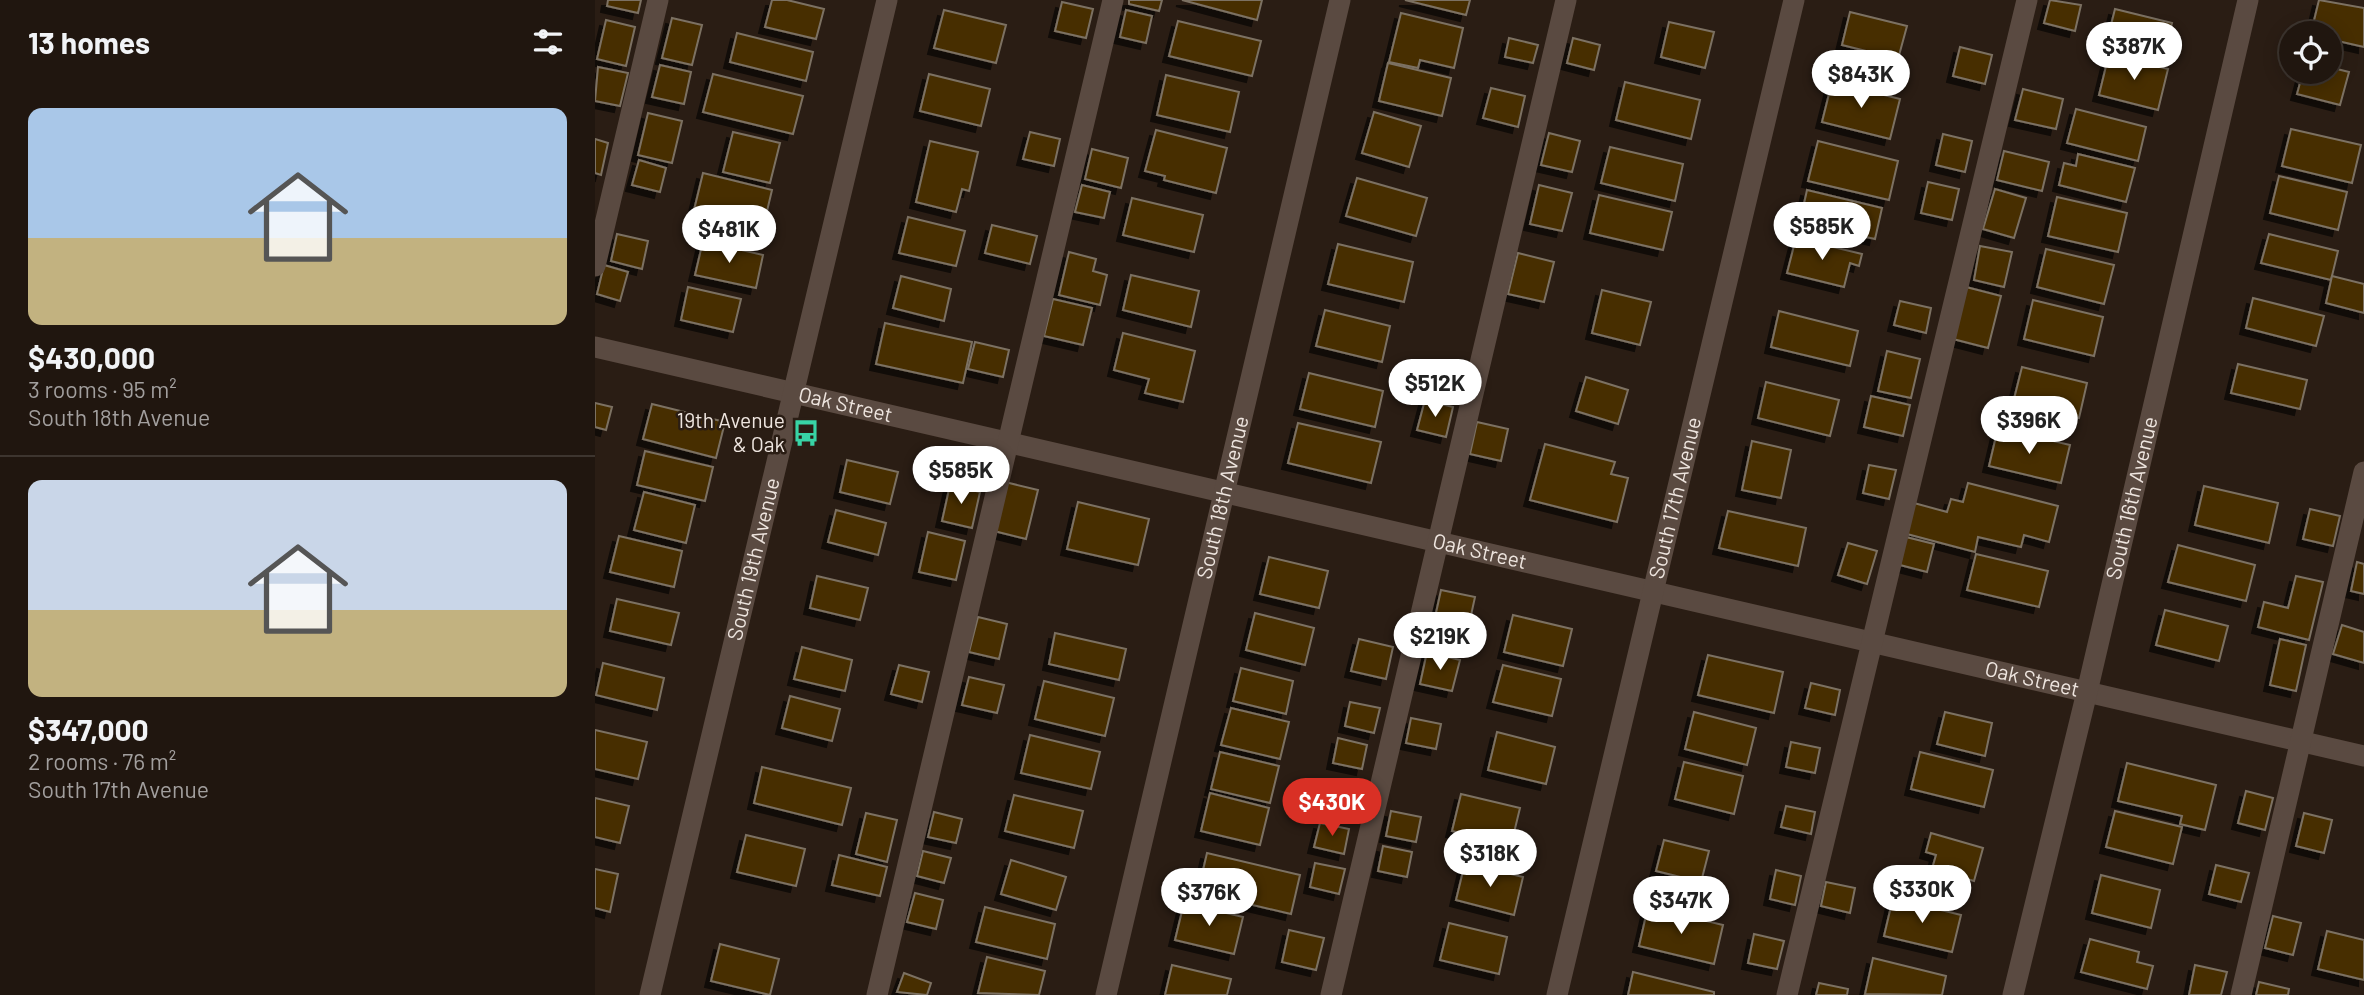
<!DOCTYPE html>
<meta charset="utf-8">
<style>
body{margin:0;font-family:Barlow,sans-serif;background:#281f18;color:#f1f3f6;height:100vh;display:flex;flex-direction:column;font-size:26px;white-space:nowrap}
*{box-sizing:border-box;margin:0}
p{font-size:23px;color:#a29f9e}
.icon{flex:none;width:38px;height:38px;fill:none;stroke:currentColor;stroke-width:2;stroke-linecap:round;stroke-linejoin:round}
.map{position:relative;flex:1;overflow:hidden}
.panel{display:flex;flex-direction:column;background:#20160f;width:595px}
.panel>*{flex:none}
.tools{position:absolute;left:1684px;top:21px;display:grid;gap:14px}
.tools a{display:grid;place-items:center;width:63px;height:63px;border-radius:50%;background:#20160f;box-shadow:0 4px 18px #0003,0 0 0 2px #3d352f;font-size:35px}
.price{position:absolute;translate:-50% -60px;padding:0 16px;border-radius:24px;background:#fff;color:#222;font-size:23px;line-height:46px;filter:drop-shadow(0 2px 4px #0008)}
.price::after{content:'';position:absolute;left:50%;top:42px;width:21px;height:16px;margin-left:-10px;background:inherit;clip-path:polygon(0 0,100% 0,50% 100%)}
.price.current{background:#d93025;color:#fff}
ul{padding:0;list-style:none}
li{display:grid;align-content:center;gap:14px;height:371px;padding:0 28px}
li+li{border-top:2px solid #3d352f}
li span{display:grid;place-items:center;height:217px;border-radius:14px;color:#555}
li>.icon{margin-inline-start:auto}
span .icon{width:126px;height:126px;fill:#fffc;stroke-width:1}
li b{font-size:30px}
h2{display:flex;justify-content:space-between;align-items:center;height:84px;padding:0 28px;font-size:30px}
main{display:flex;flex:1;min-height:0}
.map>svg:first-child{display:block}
.building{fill:#462d00;stroke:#7c7162;stroke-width:2;filter:url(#shadow)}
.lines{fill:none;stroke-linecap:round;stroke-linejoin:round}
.minor{stroke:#5a4a41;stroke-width:21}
.labels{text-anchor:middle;stroke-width:5;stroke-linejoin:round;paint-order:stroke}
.street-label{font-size:21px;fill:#eee5df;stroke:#2a1d14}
.poi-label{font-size:21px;fill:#eee5df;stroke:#2a1d14;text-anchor:end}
</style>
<main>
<section class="panel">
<h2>13 homes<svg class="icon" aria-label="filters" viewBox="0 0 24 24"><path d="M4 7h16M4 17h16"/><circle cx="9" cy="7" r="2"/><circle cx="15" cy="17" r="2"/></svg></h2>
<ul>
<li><span style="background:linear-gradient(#a9c7e8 60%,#c2b280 0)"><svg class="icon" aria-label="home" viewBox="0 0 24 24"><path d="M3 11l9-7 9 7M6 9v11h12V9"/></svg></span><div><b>$430,000</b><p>3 rooms · 95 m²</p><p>South 18th Avenue</p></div></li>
<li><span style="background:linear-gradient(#c9d6e8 60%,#c2b280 0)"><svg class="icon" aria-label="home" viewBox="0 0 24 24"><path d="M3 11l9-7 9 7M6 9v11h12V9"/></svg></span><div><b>$347,000</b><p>2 rooms · 76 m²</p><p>South 17th Avenue</p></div></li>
</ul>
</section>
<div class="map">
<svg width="1769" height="995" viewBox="0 0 1769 995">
<defs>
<filter id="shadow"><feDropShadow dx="-6" dy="6" stdDeviation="0" flood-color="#0009"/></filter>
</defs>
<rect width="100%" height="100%" fill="#2a1d14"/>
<g class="building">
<path d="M13,0H46L43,13L12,6Z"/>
<path d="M177,0H192L229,9L221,39L170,27Z"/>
<path d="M534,0H567L564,11L534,4Z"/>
<path d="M587,0H667L662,20Z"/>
<path d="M810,0H875L871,15Z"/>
<path d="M1455,0L1486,5L1480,31L1449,23Z"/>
<path d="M1724,0L1769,8V47L1734,39V33H1716Z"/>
<path d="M467,2L498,9L491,38L460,31Z"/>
<path d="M1520,9L1577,23L1568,60L1511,45Z"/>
<path d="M349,10L411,25L401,63L339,48Z"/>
<path d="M531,10L557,16L551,43L525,37Z"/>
<path d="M1255,12L1312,26L1303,59L1247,45Z"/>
<path d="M806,13L868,28L859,68L825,60L823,68L794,62Z"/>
<path d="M77,18L107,25L97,65L67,58Z"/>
<path d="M11,20L40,27L31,66L2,59Z"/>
<path d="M583,21L666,41L657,76L574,56Z"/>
<path d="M1074,22L1119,32L1110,68L1066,57Z"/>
<path d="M142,33L218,52L211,81L135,62Z"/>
<path d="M914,38L943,45L938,63L910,57Z"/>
<path d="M978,38L1005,45L999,70L972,63Z"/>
<path d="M1365,47L1397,55L1390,84L1358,76Z"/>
<path d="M1514,54L1573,69L1563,110L1504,95Z"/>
<path d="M793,63L856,78L847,116L784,101Z"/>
<path d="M65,65L96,72L89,104L57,97Z"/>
<path d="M3,67L33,73L25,106L0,101Z"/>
<path d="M1734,67L1754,72L1745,105L1702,94L1708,72H1734Z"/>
<path d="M118,74L208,96L198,134L108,112Z"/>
<path d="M334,74L395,89L386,126L325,111Z"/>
<path d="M571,75L644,92L635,132L562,115Z"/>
<path d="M1030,82L1105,100L1096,139L1021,120Z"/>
<path d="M1237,82L1305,99L1295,139L1227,122Z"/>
<path d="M896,88L930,96L923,127L888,118Z"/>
<path d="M1428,89L1468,99L1461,129L1420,120Z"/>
<path d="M1481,109L1551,127L1543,161L1472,143Z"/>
<path d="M779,112L826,126L814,167L767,153Z"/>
<path d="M53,113L87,121L77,163L43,155Z"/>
<path d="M1696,129L1766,145L1757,183L1687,166Z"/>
<path d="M561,130L632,148L621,193L569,180L570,176L550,171Z"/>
<path d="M138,132L185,143L175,183L128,172Z"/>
<path d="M435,132L465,139L459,166L428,159Z"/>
<path d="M954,133L985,141L977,172L946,165Z"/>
<path d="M1348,134L1377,141L1370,172L1341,165Z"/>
<path d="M0,139L13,143L6,175L0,173Z"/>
<path d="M335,141L383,152L374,191L367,189L361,212L321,202Z"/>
<path d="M1223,141L1303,161L1294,200L1213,181Z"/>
<path d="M1015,147L1088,164L1080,201L1006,183Z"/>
<path d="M497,149L533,158L526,188L490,179Z"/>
<path d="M1409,151L1454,162L1447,191L1402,180Z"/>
<path d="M1483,154L1540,168L1531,202L1464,185L1469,163L1481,166Z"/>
<path d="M44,160L71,168L65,192L37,185Z"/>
<path d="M108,173L177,190L168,228L99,210Z"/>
<path d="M1684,176L1752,192L1743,230L1675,213Z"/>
<path d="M762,178L832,198L821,236L751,216Z"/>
<path d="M1333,182L1364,189L1357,220L1326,213Z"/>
<path d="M487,185L515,192L509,218L480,212Z"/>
<path d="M944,185L977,193L967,231L935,224Z"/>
<path d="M1400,189L1431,198L1419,238L1388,229Z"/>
<path d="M1212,190L1287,208L1280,239L1205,222Z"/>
<path d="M1004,195L1077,212L1068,250L995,233Z"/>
<path d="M1462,197L1532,213L1523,252L1453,236Z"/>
<path d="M537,198L608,215L599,252L528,235Z"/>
<path d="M313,217L370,231L361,266L304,253Z"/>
<path d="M397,225L442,236L435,264L390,253Z"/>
<path d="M22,234L53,241L47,269L16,261Z"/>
<path d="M1674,234L1743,251L1736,280L1666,263Z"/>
<path d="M1201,238L1267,254L1264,266L1255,263L1249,287L1192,273Z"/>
<path d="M108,241L168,255L161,288L100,275Z"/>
<path d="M743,244L818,262L809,302L733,284Z"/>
<path d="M1385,246L1417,252L1409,287L1379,280Z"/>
<path d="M1451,249L1519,265L1509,304L1442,287Z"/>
<path d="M474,252L501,259L498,271L512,275L505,305L464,295Z"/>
<path d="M923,253L959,262L949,302L913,294Z"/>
<path d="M9,265L33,272L25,301L2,294Z"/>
<path d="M536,275L604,291L596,327L528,310Z"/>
<path d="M306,276L356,289L349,321L298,308Z"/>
<path d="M1737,276L1769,284V313L1731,303Z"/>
<path d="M93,287L146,299L138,332L86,320Z"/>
<path d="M1371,287L1406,296L1393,348L1358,339Z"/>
<path d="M1007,290L1056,302L1045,345L997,333Z"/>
<path d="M1658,298L1729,316L1721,346L1651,328Z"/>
<path d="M458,299L497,308L488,345L449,336Z"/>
<path d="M1438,300L1508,317L1499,356L1429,339Z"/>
<path d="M1305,301L1336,308L1331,333L1299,325Z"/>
<path d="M730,310L795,326L787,362L721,346Z"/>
<path d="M1184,311L1263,331L1255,366L1176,347Z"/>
<path d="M290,323L377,342L368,383L281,364Z"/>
<path d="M528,333L600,351L588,402L550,393L554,379L519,370Z"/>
<path d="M380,342L414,350L408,377L373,369Z"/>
<path d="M1292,351L1325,359L1316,398L1283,391Z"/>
<path d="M1643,364L1712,380L1705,409L1636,393Z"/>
<path d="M1427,367L1492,383L1484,418L1457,412L1455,422L1430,416L1433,406L1418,403Z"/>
<path d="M714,373L788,391L780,427L705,409Z"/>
<path d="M991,377L1033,390L1023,424L981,411Z"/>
<path d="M1171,382L1244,400L1235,436L1163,418Z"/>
<path d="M1276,396L1315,405L1308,436L1269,427Z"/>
<path d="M830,400L858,407L851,437L822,430Z"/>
<path d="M0,403L17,407L11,430L0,427Z"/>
<path d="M57,404L130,422L121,458L48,439Z"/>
<path d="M882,422L913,429L906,461L875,454Z"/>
<path d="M703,423L786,442L776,483L693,463Z"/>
<path d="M1403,428L1475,445L1466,483L1394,466Z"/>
<path d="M1157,441L1196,450L1186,498L1147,490Z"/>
<path d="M950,444L1020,462L1016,474L1033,478L1022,522L935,500Z"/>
<path d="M50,451L118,467L110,501L42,485Z"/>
<path d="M252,460L303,472L295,504L245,492Z"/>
<path d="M1274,465L1301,470L1294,499L1268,493Z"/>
<path d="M410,482L443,490L431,539L399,531Z"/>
<path d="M1373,483L1463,506L1454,542L1429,535L1426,547L1383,537L1380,552L1312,534L1319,503L1352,512L1356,499L1368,502Z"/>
<path d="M355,485L385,492L377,528L347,521Z"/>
<path d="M1609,486L1683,503L1674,543L1600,525Z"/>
<path d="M49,492L100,505L91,543L39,530Z"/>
<path d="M483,502L554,519L543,565L472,549Z"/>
<path d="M1715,509L1745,516L1738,546L1708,539Z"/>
<path d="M241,510L291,523L283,555L233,542Z"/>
<path d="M1133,511L1211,528L1203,566L1124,548Z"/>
<path d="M333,532L370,541L361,580L324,572Z"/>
<path d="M24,536L87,551L79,587L15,572Z"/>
<path d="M1311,537L1339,544L1332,572L1305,565Z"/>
<path d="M1253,543L1282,551L1272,584L1243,575Z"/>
<path d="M1583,545L1660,565L1651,601L1573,582Z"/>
<path d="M1381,554L1453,571L1444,607L1372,590Z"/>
<path d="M674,557L733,571L724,608L665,594Z"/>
<path d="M1762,562L1769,564V594L1756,591Z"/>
<path d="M222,576L273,588L265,620L215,608Z"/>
<path d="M1701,576L1728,582L1714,640L1663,627L1669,602L1693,608Z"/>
<path d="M846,590L880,597L873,629L839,622Z"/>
<path d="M22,599L84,613L76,645L15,631Z"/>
<path d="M1570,610L1633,626L1624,661L1561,645Z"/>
<path d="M660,613L719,628L710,665L651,650Z"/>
<path d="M918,615L977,629L968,666L909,652Z"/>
<path d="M383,617L412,624L404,659L374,652Z"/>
<path d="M1747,625L1769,632V663L1738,654Z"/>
<path d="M460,633L531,649L524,680L454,664Z"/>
<path d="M764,639L798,647L791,679L756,671Z"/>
<path d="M1685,639L1711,645L1701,691L1675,685Z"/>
<path d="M207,647L257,660L250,691L199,679Z"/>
<path d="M832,652L865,660L857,691L825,684Z"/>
<path d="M1113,655L1188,672L1179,713L1103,695Z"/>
<path d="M8,663L69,678L62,710L1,695Z"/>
<path d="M304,665L334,672L327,702L296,694Z"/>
<path d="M908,665L966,679L957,716L898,702Z"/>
<path d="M646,668L698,681L691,714L638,701Z"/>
<path d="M374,677L409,685L402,713L367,705Z"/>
<path d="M449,681L519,698L510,736L440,719Z"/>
<path d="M1216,683L1245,690L1240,715L1210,708Z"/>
<path d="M195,696L245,709L237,741L187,728Z"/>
<path d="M755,702L785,708L779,733L750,726Z"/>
<path d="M636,708L694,722L685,759L626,745Z"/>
<path d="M1099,712L1161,728L1152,765L1090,749Z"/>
<path d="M1350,712L1397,723L1390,756L1342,744Z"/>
<path d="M816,718L846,724L841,749L811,743Z"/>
<path d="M0,730L52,742L43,779L0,769Z"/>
<path d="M902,732L960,747L951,784L893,770Z"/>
<path d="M435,735L505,752L496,789L426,773Z"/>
<path d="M743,738L772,745L767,769L738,763Z"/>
<path d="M1196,742L1225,748L1220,773L1191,767Z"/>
<path d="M625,752L684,766L675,803L616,789Z"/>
<path d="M1325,752L1398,770L1389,807L1316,789Z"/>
<path d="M1089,762L1148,776L1139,814L1080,799Z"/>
<path d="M1532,763L1621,785L1610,830L1585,824L1587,816L1523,801Z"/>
<path d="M167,767L256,788L247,825L159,803Z"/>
<path d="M734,780L763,786L758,811L729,804Z"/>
<path d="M1651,791L1678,798L1670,830L1643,823Z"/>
<path d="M615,793L674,808L665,845L606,831Z"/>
<path d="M866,794L925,808L916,845L857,831Z"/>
<path d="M419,795L488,811L479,848L410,831Z"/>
<path d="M0,798L34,806L25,843L0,837Z"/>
<path d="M1191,806L1220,812L1216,834L1186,827Z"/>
<path d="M796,811L826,817L821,842L791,836Z"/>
<path d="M1520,811L1587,827L1578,864L1511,847Z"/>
<path d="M339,812L367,819L361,843L333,837Z"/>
<path d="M271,813L302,820L292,862L261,854Z"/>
<path d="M1709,813L1737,820L1729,853L1701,846Z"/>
<path d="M725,823L754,829L749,854L719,847Z"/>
<path d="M1336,833L1388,848L1379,881L1337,869L1341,855L1331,852Z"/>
<path d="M151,835L210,849L201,886L142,872Z"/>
<path d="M1069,840L1114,851L1106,882L1061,871Z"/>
<path d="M788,846L817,852L812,877L783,871Z"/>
<path d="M328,851L356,858L349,883L322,876Z"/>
<path d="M612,853L705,875L696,914L603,892Z"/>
<path d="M244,855L292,867L285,896L237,885Z"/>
<path d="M416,860L471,877L461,910L406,894Z"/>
<path d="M720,863L750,869L744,894L715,887Z"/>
<path d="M870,863L928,877L919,915L861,900Z"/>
<path d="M1621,865L1654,873L1646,902L1614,894Z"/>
<path d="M0,869L23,874L15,912L0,908Z"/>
<path d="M1181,870L1206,876L1200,905L1175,899Z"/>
<path d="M1506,875L1565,890L1556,928L1497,913Z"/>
<path d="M1231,882L1260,888L1255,913L1226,906Z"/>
<path d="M320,893L348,900L341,929L312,922Z"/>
<path d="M1298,898L1366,915L1357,952L1289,936Z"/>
<path d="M589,903L648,917L639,954L580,940Z"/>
<path d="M390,907L460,924L452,959L381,942Z"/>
<path d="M1053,907L1128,925L1119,964L1044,946Z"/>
<path d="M1678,916L1706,923L1698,955L1670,948Z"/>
<path d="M854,923L912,937L904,974L845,960Z"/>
<path d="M694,930L729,938L721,970L687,962Z"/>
<path d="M1732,931L1769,940V980L1723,969Z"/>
<path d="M1159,934L1189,941L1182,969L1153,963Z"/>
<path d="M1495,939L1544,952L1542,962L1558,966L1552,989L1486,972Z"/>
<path d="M125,944L184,959L175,995L116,981Z"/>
<path d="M392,957L450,971L444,995L383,993Z"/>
<path d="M1278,958L1351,976L1347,995L1270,994Z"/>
<path d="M577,965L636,979L632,995H570Z"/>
<path d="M1600,965L1632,972L1626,995H1594Z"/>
<path d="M1038,972L1119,992V995H1033Z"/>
<path d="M309,973L336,983L332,995L302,992Z"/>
<path d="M1664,982L1694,989L1693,995H1661Z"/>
<path d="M1224,983L1253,989L1252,995H1221Z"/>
</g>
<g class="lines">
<g class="minor">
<path d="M0,266L63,0"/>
<path id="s1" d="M0,347L1769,756"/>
<path id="s2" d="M55,995L292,0"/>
<path d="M282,995L518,0"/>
<path id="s3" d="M511,995L745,0"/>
<path d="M736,995L971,0"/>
<path id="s4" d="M962,995L1199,0"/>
<path d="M1192,995L1432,0"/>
<path id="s5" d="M1418,995L1492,692L1653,0"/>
<path d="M1646,995L1769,472"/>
</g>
</g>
<defs>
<symbol id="bus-bare" viewBox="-9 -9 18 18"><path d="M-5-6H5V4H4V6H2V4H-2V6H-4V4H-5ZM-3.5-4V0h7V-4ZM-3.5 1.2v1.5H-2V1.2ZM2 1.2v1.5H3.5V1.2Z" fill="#38d4a6" stroke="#2a1d14" stroke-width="2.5" paint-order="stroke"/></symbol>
</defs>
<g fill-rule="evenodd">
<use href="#bus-bare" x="192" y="414" width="38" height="38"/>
</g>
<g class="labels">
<g class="street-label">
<text dy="7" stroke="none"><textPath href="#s1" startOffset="257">Oak Street</textPath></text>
<text dy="7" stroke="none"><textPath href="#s3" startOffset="511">South 18th Avenue</textPath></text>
<text dy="7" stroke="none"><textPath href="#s4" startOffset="511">South 17th Avenue</textPath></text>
<text dy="7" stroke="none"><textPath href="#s5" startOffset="511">South 16th Avenue</textPath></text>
<text dy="7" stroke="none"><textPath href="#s1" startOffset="908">Oak Street</textPath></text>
<text dy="7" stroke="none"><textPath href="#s2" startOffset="448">South 19th Avenue</textPath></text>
<text dy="7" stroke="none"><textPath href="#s1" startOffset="1475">Oak Street</textPath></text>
</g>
<g class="poi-label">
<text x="190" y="428">19th Avenue<tspan x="190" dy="24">&amp; Oak</tspan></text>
</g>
</g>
</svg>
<div class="tools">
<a><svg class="icon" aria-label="locate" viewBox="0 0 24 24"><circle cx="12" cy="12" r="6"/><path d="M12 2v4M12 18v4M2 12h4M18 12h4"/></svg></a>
</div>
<b class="price" style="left:1539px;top:82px">$387K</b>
<b class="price" style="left:1266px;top:110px">$843K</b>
<b class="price" style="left:1227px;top:262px">$585K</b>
<b class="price" style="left:134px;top:265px">$481K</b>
<b class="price" style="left:840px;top:419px">$512K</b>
<b class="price" style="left:1434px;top:456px">$396K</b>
<b class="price" style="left:366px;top:506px">$585K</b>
<b class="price" style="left:845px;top:672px">$219K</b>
<b class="price current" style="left:737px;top:838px">$430K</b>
<b class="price" style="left:895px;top:889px">$318K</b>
<b class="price" style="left:1327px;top:925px">$330K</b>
<b class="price" style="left:614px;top:928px">$376K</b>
<b class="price" style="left:1086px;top:936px">$347K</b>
</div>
</main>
